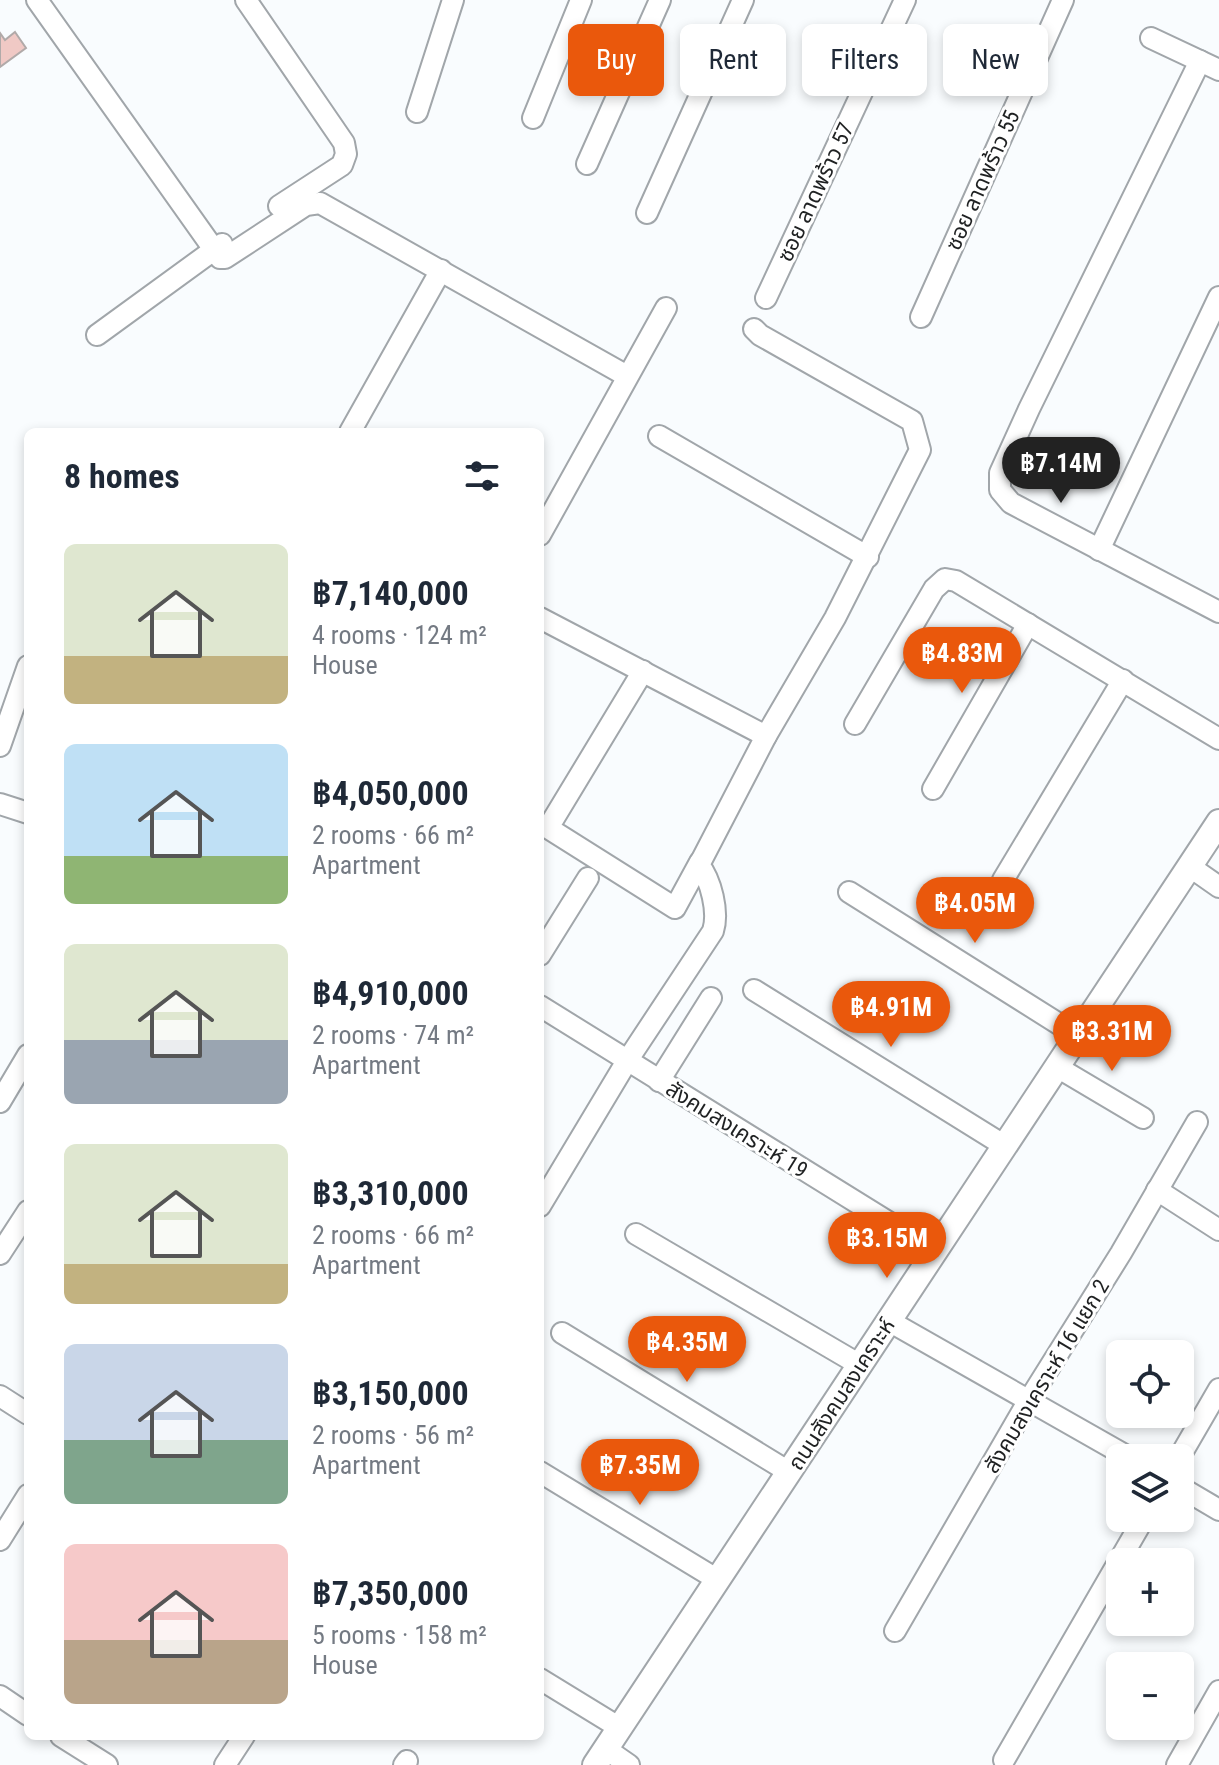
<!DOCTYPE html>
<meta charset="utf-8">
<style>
body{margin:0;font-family:"Roboto Condensed","Noto Sans Thai",sans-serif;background:#f6f6f7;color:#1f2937;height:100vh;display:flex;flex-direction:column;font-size:30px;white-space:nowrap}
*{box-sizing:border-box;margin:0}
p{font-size:26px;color:#747a83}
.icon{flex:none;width:44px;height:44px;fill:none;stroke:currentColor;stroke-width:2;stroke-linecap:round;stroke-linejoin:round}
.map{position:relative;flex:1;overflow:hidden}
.details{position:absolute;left:24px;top:428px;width:520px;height:1312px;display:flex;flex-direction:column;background:#fff;border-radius:12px;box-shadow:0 4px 12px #0003}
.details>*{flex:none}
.banner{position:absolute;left:568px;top:24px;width:530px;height:72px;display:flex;gap:16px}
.controls{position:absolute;left:1106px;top:1340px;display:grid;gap:16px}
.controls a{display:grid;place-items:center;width:88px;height:88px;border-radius:12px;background:#fff;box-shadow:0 4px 12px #0003;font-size:40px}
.price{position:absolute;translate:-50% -68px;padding:0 18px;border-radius:28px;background:#ea580c;color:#fff;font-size:26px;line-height:52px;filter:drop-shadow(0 2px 4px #0008)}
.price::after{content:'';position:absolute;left:50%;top:48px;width:24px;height:18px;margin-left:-12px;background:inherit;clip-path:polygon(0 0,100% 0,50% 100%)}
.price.selected{background:#222;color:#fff}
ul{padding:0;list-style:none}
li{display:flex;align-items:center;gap:24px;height:200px;padding:0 40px}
li span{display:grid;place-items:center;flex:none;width:224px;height:160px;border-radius:12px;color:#555}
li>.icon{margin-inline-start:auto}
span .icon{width:96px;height:96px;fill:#fffc;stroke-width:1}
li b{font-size:34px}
h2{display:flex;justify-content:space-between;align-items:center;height:96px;padding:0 40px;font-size:34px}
.tag{padding:0 28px;border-radius:12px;background:#fff;box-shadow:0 4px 12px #0003;font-size:28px;line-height:72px}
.tag.selected{background:#ea580c;color:#fff}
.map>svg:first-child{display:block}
.building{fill:#f0c9c5;stroke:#b1aaa9;stroke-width:2}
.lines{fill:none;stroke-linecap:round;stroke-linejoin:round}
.minor-casing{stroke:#a1a6aa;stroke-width:24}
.major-casing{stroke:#a1a6aa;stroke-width:28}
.minor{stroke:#fff;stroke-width:20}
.major{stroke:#fff;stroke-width:24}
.labels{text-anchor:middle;stroke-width:6;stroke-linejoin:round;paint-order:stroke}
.street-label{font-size:22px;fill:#1f2122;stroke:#fff}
</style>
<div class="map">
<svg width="1219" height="1765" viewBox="0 0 1219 1765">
<rect width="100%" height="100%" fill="#f9fcfe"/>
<path class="building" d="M15,32L26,48L0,67V33L5,40Z"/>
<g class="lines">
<defs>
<g id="minor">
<path d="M37,0L220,258H225L306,205L320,203L627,376"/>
<path d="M246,0L344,143L346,154L342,165L279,206"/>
<path d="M1151,38L1219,70"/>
<path d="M1200,61L1029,409L1000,473V490L1011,503L1219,612"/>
<path d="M417,112L453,0"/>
<path d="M533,118L581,0"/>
<path d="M587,164L660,0"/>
<path d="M647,213L743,0"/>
<path d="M766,298L905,0"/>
<path d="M921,317L1063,0"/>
<path d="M97,335L222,244"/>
<path d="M350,432L441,270"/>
<path d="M659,436L868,557"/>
<path d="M540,535L666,308"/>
<path d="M1099,550L1219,297"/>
<path d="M540,618L766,736"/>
<path d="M643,671L548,828L675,908L700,862"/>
<path d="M855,724L934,589L945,579L956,581L1219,739"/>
<path d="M0,746L28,666"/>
<path d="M933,789L1028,624"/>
<path d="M0,804L28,813"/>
<path d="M1189,866L1219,887"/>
<path d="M1003,880L1123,680"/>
<path d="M849,892L1078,1036"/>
<path d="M540,955L588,878"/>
<path d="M754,990L1005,1146"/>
<path d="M540,1006L935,1251"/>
<path d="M1057,1067L1143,1118"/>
<path d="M659,1081L711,998"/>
<path d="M0,1102L28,1055"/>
<path d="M1157,1190L1219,1230"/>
<path d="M540,1206L627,1061L713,931C719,912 711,880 699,865L766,736L835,618L920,450L912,421L760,335L754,329"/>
<path d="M636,1234L860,1365"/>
<path d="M0,1254L28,1211"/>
<path d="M889,1321L1130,1458"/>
<path d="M562,1333L789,1472"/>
<path d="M0,1396L28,1414"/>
<path d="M1179,1458L1219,1389"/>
<path d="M540,1472L718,1580"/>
<path d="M1180,1487L1219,1510"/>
<path d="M0,1540L28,1495"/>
<path d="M895,1631L1029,1400L1121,1253L1197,1122"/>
<path d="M540,1679L620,1728"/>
<path d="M0,1696L28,1715"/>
<path d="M61,1736L107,1765"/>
<path d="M606,1749L629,1765"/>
<path d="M1004,1760L1144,1518"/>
<path d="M225,1765L244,1736"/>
<path d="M404,1765L407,1761"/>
<path d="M1177,1765L1219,1691"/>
</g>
<path id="major" d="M595,1765L1219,822"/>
</defs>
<use href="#minor" class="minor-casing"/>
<use href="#major" class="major-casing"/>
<use href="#minor" class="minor"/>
<use href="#major" class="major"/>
</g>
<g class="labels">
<g class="street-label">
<text transform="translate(982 180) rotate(-66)" y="8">ซอย ลาดพร้าว 55</text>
<text transform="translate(815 192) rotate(-65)" y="8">ซอย ลาดพร้าว 57</text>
<text transform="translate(737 1129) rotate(32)" y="8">สังคมสงเคราะห์ 19</text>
<text transform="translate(1046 1376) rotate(-59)" y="8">สังคมสงเคราะห์ 16 แยก 2</text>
<text transform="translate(841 1394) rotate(-57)" y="8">ถนนสังคมสงเคราะห์</text>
</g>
</g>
</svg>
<div class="controls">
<a><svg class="icon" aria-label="locate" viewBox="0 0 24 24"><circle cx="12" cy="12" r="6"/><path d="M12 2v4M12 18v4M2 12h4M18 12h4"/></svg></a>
<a><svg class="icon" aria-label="layers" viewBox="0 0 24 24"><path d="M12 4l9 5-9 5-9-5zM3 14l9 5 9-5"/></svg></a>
<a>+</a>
<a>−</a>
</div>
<b class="price selected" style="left:1061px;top:505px">฿7.14M</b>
<b class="price" style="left:962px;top:695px">฿4.83M</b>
<b class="price" style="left:975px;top:945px">฿4.05M</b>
<b class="price" style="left:891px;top:1049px">฿4.91M</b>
<b class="price" style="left:1112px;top:1073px">฿3.31M</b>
<b class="price" style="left:887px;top:1280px">฿3.15M</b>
<b class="price" style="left:687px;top:1384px">฿4.35M</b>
<b class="price" style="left:640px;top:1507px">฿7.35M</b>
<div class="banner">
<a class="tag selected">Buy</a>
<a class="tag">Rent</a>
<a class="tag">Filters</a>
<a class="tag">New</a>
</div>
<section class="details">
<h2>8 homes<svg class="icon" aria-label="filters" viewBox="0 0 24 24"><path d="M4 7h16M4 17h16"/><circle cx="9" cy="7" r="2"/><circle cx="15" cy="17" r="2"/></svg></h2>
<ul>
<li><span style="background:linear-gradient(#dfe7d0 70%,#c2b280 0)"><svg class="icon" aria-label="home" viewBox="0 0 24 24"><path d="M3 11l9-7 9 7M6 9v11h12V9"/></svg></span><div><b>฿7,140,000</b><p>4 rooms · 124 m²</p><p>House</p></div></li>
<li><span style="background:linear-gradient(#bfe0f5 70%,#8fb573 0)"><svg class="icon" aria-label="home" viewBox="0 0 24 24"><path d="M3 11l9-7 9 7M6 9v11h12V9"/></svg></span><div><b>฿4,050,000</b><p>2 rooms · 66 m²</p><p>Apartment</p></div></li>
<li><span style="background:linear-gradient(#dfe7d0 60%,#9aa5b1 0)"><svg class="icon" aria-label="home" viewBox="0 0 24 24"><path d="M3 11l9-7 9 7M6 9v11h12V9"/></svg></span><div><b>฿4,910,000</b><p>2 rooms · 74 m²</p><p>Apartment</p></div></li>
<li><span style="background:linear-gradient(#dfe7d0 75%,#c2b280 0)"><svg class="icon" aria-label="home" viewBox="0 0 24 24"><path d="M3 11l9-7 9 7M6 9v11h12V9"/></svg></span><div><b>฿3,310,000</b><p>2 rooms · 66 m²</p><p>Apartment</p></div></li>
<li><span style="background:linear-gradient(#c9d6e8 60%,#7fa58c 0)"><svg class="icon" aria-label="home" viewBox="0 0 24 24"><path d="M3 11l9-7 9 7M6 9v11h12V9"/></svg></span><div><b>฿3,150,000</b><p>2 rooms · 56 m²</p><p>Apartment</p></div></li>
<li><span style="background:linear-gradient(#f6c9c9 60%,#b9a48a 0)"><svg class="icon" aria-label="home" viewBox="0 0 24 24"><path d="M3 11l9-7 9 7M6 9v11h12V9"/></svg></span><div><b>฿7,350,000</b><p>5 rooms · 158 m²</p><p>House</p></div></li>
</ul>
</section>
</div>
